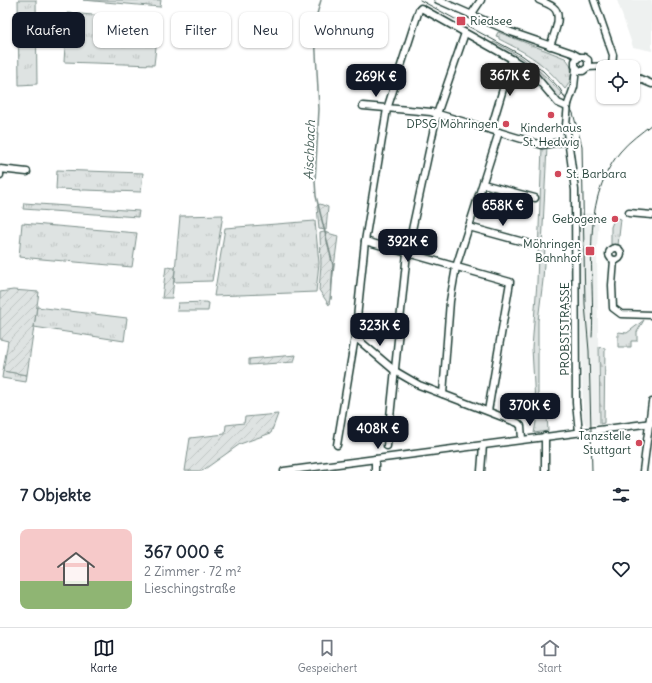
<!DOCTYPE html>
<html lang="de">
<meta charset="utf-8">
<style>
body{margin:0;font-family:Delius,sans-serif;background:#f6f6f7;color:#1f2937;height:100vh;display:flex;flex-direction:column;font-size:15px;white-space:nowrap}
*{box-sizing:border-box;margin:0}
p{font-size:13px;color:#747a83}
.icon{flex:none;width:22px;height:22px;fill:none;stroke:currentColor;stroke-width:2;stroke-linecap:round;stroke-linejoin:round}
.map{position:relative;height:471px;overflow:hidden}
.panel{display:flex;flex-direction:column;background:#fff;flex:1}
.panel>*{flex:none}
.top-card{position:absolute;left:12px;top:12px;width:400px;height:36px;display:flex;gap:8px}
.controls{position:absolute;left:596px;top:60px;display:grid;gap:8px}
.controls a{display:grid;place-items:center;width:44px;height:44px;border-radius:8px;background:#fff;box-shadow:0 1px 3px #0004;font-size:20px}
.price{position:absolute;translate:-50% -34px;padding:0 9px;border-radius:8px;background:#111827;color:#fff;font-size:13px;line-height:26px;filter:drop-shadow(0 1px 2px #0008)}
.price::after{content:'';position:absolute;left:50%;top:24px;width:12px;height:9px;margin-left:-6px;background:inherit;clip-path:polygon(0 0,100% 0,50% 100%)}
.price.on{background:#222;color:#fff}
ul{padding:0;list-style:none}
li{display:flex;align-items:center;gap:12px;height:100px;padding:0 20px}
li+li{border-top:1px solid #e0e1e3}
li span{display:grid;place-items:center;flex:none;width:112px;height:80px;border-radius:8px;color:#555}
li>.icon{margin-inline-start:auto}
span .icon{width:48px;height:48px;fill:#fffc;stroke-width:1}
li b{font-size:17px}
h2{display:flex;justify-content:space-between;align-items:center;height:48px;padding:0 20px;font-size:17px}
.tag{padding:0 14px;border-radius:8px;background:#fff;box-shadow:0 1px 3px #0004;font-size:14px;line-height:36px}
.tag.on{background:#111827;color:#fff}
.menu{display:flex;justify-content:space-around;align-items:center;height:56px;border-top:1px solid #e0e1e3;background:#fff;font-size:11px;color:#747a83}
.menu a{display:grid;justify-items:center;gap:2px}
.menu .on{color:#111827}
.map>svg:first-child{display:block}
.built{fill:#eef1f0}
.grass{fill:url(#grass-tufts);stroke:#7e908b}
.forest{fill:url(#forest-firs);stroke:#7e908b}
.park{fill:#dee3e2;stroke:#7e908b}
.garden{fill:url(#garden-furrows);stroke:#7e908b}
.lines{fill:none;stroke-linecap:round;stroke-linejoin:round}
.stream{stroke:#758883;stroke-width:1.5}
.minor-casing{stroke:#1f3d34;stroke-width:9}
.minor{stroke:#fff;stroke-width:6}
.tram{stroke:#1f3d34;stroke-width:1}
.minor-bridge-casing{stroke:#1f3d34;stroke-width:9;stroke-linecap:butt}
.minor-bridge{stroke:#fff;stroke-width:6}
.poi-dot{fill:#d1495b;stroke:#fff;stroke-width:1.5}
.labels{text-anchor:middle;stroke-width:4;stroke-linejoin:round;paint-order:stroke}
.poi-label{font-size:12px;fill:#1f3d34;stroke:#fff;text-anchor:end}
.street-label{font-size:12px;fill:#1f3d34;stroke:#fff}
.water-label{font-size:13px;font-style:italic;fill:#4a625b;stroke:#fff}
</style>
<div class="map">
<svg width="652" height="471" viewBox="0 0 652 471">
<defs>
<pattern id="grass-tufts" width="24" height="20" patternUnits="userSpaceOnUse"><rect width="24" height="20" fill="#dee3e2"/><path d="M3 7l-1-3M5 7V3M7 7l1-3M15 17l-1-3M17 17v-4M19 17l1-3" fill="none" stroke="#bec4c2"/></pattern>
<pattern id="forest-firs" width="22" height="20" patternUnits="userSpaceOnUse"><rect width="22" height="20" fill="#dee3e2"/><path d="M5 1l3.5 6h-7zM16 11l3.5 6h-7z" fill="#bec4c2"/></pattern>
<pattern id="garden-furrows" width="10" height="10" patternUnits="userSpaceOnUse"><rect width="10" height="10" fill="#dee3e2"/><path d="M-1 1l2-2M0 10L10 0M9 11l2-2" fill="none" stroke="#bec4c2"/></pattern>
</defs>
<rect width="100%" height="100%" fill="#fff"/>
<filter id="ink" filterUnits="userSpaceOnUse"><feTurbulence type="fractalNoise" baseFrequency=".025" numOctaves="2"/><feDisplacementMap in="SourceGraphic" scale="8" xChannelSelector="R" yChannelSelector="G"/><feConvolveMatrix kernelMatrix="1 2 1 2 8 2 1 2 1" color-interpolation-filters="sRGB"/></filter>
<g filter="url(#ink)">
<g class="built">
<path d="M617,0H652V51L633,47Z"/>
<path d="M579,213L598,214L599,218L597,247L599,424L586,425L583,419Z"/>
</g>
<g class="grass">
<path d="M18,0H36L37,84L19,85Z"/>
<path d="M83,0H161L160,7Z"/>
<path d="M67,13L159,20L154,65L64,62Z"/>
<path d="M498,32L565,58C575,67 572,81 565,89C543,62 530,55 499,39V37L496,36Z"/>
<path d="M494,42C521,56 542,70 562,94L558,98L530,67L491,44Z"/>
<path d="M57,170L143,173L141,192L56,189Z"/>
<path d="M24,203L139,211L138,217L23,209Z"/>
<path d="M223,215L212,281L174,282L180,216Z"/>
<path d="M615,217L621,219L618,245L611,244V227Z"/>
<path d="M315,221L319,263L316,292L214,296L225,228Z"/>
<path d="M22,223L137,233L132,267L19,257Z"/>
<path d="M205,302L209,303L208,311H177L178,303Z"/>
<path d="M37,307L127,318L124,341L34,327Z"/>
<path d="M644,320L637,332V341H631V347H618V332L627,333Z"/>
<path d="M3,371L27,375L26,382L2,378Z"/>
</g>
<path class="forest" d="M599,347L605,348L604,423L600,424Z"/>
<path class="park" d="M542,147H547L542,246L545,247L543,280L538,321V400H546L548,431L534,433L536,422L532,348L537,282Z"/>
<g class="garden">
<path d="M320,204L328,207L326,230L319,229L317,206Z"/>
<path d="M324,232L338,236L329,305L319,290L321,264L320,236V233Z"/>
<path d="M166,267L175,268L172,298H162Z"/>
<path d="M13,290L39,292L27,375L3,371L8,341L0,339V292Z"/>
<path d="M296,355L294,362L249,365V359Z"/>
<path d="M278,414L271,433L240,444L202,471H185L190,438L225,434L226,425L244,423L245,417Z"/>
</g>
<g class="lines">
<path class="stream" d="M321,0L317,14L315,34L319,109L315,181L316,196L333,265L331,299"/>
<defs>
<g id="minor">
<path d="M438,0L511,32L572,53L579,57"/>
<path d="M539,0C543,2 549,4 553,7C564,15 553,36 550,46"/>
<path d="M594,0L613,55L612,67"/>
<path d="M471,15L481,0"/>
<path d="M588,67V60L584,57H579L575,61V66L580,71H583L588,67L608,66"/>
<path d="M633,76L652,84"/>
<path d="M574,87L576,68"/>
<path d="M568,104L566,125L575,190L576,403L579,432"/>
<path d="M363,106L431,112L542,145L568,141"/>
<path d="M491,129L512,59"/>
<path d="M0,175V169L27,172"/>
<path d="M483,184L535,198"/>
<path d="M629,213L652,215"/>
<path d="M469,227L531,244"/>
<path d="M365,241L510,282L488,411"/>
<circle cx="615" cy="254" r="6"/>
<path d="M614,260L612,285L613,308L621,314L652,315"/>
<path d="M355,337L395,371L419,385L518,423L521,426L522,439"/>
<path d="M443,394L450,301L456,267L499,132"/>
<path d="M337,445L355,337L365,241L387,109L419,10L421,8L512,59L531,71L558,103L567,107"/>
<path d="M387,446L407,253L437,114L465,33"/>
<path d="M284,471L652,423"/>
<path d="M375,471V459"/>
<path d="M481,471L483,445"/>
<path d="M545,471V436"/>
<path d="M643,471L652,402"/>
</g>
</defs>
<use href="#minor" class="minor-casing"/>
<use href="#minor" class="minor"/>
<g class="tram">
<path d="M420,0L523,56L543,71L560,89L573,113L582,146L585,304L589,351L592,471"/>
<path d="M592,337C596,276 578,204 620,152C629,141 641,133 652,124"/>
</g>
<defs>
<path id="minor-bridge" d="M568,104L574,87"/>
</defs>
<use href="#minor-bridge" class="minor-bridge-casing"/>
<use href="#minor-bridge" class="minor-bridge"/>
</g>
</g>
<g class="poi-dot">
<rect x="456" y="16" width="10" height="10" rx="2"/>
<circle cx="551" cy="115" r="4"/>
<circle cx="506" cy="124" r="4"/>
<circle cx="558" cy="174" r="4"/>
<circle cx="615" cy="219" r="4"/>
<rect x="585" y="246" width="10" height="10" rx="2"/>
<circle cx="639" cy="443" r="4"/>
</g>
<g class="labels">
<g class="poi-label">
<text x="470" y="25" text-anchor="start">Riedsee</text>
<text x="498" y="128">DPSG Möhringen</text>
<text x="551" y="132" text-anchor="middle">Kinderhaus<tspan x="551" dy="14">St. Hedwig</tspan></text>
<text x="566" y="178" text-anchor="start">St. Barbara</text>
<text x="607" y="223">Gebogene</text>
<text x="581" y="248">Möhringen<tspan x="581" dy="14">Bahnhof</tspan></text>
<text x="631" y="440">Tanzstelle<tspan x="631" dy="14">Stuttgart</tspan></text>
</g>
<g class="street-label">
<text transform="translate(565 329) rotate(-90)" y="4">PROBSTSTRASSE</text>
</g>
<g class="water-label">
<text transform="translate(309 150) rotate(-88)" y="5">Aischbach</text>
</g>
</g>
</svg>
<div class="controls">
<a><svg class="icon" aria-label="locate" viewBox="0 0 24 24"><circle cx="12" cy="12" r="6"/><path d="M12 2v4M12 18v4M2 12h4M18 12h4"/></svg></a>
</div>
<b class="price on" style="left:510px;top:97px">367K €</b>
<b class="price" style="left:376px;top:98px">269K €</b>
<b class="price" style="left:503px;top:227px">658K €</b>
<b class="price" style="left:408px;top:263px">392K €</b>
<b class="price" style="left:380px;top:347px">323K €</b>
<b class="price" style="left:530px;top:427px">370K €</b>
<b class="price" style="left:378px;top:450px">408K €</b>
<div class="top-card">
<a class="tag on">Kaufen</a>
<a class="tag">Mieten</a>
<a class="tag">Filter</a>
<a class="tag">Neu</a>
<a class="tag">Wohnung</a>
</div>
</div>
<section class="panel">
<h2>7 Objekte<svg class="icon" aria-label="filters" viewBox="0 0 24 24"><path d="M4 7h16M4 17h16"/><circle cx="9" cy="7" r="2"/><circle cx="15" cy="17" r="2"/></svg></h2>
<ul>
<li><span style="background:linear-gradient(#f6c9c9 65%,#8fb573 0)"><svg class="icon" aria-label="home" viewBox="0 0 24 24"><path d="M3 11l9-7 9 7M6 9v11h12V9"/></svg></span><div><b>367 000 €</b><p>2 Zimmer · 72 m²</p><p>Lieschingstraße</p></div><svg class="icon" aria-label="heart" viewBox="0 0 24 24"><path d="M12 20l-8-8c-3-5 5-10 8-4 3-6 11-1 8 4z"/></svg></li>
</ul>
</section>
<nav class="menu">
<a class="on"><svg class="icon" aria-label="map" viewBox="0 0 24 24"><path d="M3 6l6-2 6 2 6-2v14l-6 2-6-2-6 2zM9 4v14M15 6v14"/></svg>Karte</a>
<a><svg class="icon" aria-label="saved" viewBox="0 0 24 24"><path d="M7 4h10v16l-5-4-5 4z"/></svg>Gespeichert</a>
<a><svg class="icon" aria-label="home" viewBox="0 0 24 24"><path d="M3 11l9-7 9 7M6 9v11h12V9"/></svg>Start</a>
</nav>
